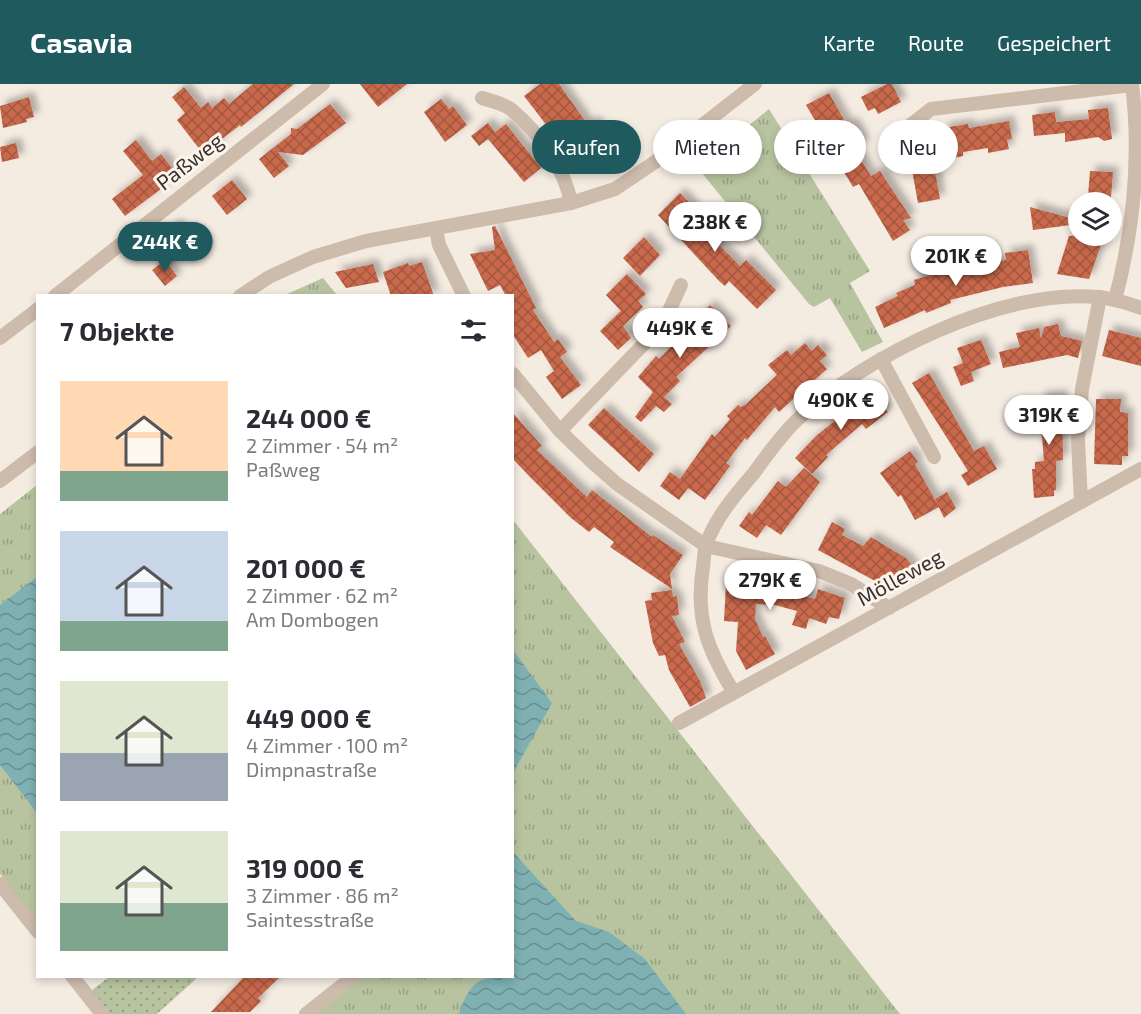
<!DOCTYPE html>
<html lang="de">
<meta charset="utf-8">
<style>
body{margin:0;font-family:"Exo 2",sans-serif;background:#f7f7f7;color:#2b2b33;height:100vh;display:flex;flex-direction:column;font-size:22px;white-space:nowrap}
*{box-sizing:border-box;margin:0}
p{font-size:20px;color:#7c7c81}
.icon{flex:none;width:33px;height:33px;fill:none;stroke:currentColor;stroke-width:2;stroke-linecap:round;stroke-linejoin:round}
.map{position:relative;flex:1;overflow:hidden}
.panel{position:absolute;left:36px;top:210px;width:478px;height:684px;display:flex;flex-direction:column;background:#fff;border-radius:0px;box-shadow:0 3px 9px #0003}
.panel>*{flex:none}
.top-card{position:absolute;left:532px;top:36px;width:518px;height:54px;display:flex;gap:12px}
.controls{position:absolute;left:1068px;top:108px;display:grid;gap:12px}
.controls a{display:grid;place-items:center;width:54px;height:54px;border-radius:50%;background:#fff;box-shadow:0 3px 9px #0003;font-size:30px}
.price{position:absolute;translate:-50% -51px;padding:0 14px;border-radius:21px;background:#fff;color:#222;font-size:20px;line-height:39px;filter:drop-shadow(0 2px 3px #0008)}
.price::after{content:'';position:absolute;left:50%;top:36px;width:18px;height:14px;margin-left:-9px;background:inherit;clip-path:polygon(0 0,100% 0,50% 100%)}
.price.active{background:#1f5a5e;color:#fff}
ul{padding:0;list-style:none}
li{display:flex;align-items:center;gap:18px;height:150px;padding:0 24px}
li span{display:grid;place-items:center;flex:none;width:168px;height:120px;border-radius:0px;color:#555}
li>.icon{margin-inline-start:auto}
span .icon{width:72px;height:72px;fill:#fffc;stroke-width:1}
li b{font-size:26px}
h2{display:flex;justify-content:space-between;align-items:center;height:72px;padding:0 24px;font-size:26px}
.chip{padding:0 21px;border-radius:27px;background:#fff;box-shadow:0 3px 9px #0003;font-size:21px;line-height:54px}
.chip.active{background:#1f5a5e;color:#fff}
header{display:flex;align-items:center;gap:36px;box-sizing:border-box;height:84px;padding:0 30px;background:#1f5a5e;color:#fff}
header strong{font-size:28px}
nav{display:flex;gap:33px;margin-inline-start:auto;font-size:21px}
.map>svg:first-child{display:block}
.grass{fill:url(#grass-dots)}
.park{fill:url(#park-tufts)}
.water{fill:url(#water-waves)}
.building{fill:url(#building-cross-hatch);filter:url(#shadow)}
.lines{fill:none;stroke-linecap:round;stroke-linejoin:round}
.minor{stroke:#cdbbac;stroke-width:14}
.labels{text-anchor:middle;stroke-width:6;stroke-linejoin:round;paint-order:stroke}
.street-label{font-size:21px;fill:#3b302b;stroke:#fbf5ee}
</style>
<header>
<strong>Casavia</strong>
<nav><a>Karte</a><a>Route</a><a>Gespeichert</a></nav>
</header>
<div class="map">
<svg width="1141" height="930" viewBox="0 0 1141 930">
<defs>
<pattern id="grass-dots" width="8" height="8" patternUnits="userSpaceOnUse" patternTransform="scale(1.5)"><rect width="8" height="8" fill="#b8c4a0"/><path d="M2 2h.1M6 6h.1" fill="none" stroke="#97a083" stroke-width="1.8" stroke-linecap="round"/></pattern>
<pattern id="park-tufts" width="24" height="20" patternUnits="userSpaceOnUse" patternTransform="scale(1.5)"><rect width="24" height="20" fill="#b8c4a0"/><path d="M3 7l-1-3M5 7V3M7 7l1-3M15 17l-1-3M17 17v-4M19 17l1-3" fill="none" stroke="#97a083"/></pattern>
<pattern id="water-waves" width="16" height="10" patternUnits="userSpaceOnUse" patternTransform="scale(1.5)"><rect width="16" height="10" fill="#7fb0b2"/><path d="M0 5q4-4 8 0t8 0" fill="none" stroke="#699091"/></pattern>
<pattern id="building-cross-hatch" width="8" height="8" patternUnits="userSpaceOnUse" patternTransform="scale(1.5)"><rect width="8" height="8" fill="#c8694b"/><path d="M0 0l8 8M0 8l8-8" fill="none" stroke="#a4573f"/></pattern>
<filter id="shadow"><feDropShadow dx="5.5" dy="-5.5" stdDeviation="3" flood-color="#0004"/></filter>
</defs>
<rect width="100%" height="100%" fill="#f4ebe1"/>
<path class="grass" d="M194,892L196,895L157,930H109L91,907L109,893Z"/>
<g class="park">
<path d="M769,25L870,187L850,199L883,258L862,268L830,214L814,223L809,220L697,83Z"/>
<path d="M323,194L337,211H285Z"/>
<path d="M37,401V838L0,790V430Z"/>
<path d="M513,436L900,930H316L362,893L513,892Z"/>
</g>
<g class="water">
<path d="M37,493V729L0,681V521Z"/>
<path d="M513,566L552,619L513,689Z"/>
<path d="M513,768L576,837L609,848L645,875L686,930H459C470,897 479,892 513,892V871L516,868L513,866Z"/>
</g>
<g class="building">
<path d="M253,0H294L241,43L240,41L218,58L219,60L204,71L177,36L185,29L172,13L184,3L201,24L208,18L212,24L224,14L229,20Z"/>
<path d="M360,0H407L378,23Z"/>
<path d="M540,0H559L588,41L594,37L603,49L597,54L610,70L584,90L524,12Z"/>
<path d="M887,0H892L901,18L878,30L875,24L868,27L861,13Z"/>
<path d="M829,9L847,41L852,38L861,52L864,61L855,66L871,92L880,87L911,134L903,136L910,146L893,157L859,100L853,103L836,75L842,71L824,40L819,43L806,21Z"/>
<path d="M29,13L34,33L26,35L27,38L3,44L0,22Z"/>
<path d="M441,15L449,25L453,22L467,41L445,58L424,28Z"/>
<path d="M330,20L346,39L303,71L278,68L289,82L274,94L259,75L291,50V44L297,45Z"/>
<path d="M1108,24L1112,55L1104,57L1098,53L1065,58V49L1034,52L1032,31L1055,28L1056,38L1089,35L1088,26Z"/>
<path d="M1009,37L1012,55L1007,56L1009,65L988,69V64L963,68V72L949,75L943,44L968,40L969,44Z"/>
<path d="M488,39L495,48L506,40L541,84L524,98L488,55L479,62L471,52Z"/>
<path d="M136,56L152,77L161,70L178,92L125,132L112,115L143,91L123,67Z"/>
<path d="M16,59L19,74L2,78L0,63Z"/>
<path d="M934,82L940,115L918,119L912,86Z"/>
<path d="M1090,87L1113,88L1111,113L1088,112Z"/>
<path d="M232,96L247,115L227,131L212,112Z"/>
<path d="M680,109L695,124L691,127L709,145L720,159L718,160L740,182L746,176L776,206L757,225L729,197L725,202L719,197L658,131Z"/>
<path d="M1030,123L1078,136V140L1033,146Z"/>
<path d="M176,140L190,158L167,175L153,158Z"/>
<path d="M495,142L536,224L533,226L554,258L558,255L567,268L560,273L581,301L562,315L546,293L554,287L541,266L528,274L513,251V212H506L500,201L488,207L470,170L495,166L492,143Z"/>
<path d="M1069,152H1104L1089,195L1057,190Z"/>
<path d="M644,153L660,171L640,192L623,174Z"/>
<path d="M1028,166L1033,199L1003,203L950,216L951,219L926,229L925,226L884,244L875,223L898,212L896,209L915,201L914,196L961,182L962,187L1006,176L1005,169Z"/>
<path d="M165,176L177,192L165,202L152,186Z"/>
<path d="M422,178L434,212H391L383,188L408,179L409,182Z"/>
<path d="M373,180L379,198L346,204L335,188Z"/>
<path d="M627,190L646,210L638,217L643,223L623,242L631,254L618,266L600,247L621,227L606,211Z"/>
<path d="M710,221L731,242L676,293L680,297L664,313L672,320L664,328L656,322L641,338L635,333L653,308L638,293L656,272L659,275L698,235L697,234Z"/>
<path d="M1058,240L1061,252L1082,257L1078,274L1067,271L1003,284L999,268L1020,263L1016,249L1039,244L1041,255L1044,243Z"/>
<path d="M1109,246L1141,254V282L1102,272Z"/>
<path d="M981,256L991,280L971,288L974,297L961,302L953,283L963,279L957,264Z"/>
<path d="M805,259L812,267L818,261L827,271L820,277L827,285L779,328L775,323L747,356L745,354L726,379L730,382L705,416L688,404L679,416L660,402L670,388L680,395L712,350L715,353L730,335L727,332L738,321L741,323L745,321L777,291L768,281L787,266L791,271Z"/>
<path d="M929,289L974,367L984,362L997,385L968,402L961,391L968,387L912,299Z"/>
<path d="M872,307L888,328L866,345L862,340L826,371L828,373L812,390L795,374L816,352Z"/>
<path d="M1062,311L1063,376L1056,377V406H1054V412L1034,414L1032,385H1035V378L1044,377L1039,313Z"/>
<path d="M1096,315H1121L1120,328L1128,329V372H1122V381L1094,380Z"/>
<path d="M604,324L654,370L639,388L588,341Z"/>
<path d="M513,329L542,362L537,366L587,413L592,406L652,453L653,451L683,471L670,490L672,505L610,463L614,458L594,443L589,448L571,434L529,392L514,376Z"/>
<path d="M910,367L918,378L915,380L939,423L915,436L901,411L898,413L880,389Z"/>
<path d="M804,384L820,398L781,451L766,441L757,454L739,442L749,428L752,431L778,397L786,403Z"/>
<path d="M947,408L956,424L944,434L935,415Z"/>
<path d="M832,438L845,445L842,451L863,462L871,453L906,474L919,490L911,498L899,486L888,504L818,466Z"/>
<path d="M733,488L779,493V505L815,515L818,505L845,514L839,535L829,533L826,540L809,534L806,545L792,541L797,527L775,521L756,520L755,535L763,553L765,552L775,570L746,586L736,567L738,538L724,537L726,500L727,493Z"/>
<path d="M672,506L673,513L677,512L679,531L672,532L685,558L679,560L700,597L706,614L690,623L669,586L665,571L659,572L653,559L645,517L652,516L651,509Z"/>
<path d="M245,892H281L258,914L261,917L250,928H211Z"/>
</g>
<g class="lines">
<g class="minor">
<path d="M482,14C491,17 505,20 512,26C539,49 565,85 571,119"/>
<path d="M903,47L931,25L1132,1"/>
<path d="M436,145L439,161L464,212"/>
<path d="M55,212L323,0"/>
<path d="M240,212L269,193L313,173L366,157L571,119L615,105L655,78L755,0"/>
<path d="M1115,216C1134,144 1141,74 1132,0"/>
<path d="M0,254L38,225"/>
<path d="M881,275L934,373"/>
<path d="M513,290L560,347L591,377L617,400L706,462L819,487L851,500L889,524"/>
<path d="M560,347L663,240L681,201"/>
<path d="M0,397L38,368"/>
<path d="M1081,418L1078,356L1082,305L1100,213"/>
<path d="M733,607C707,565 695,533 703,483C704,476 704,467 706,461C715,434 736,410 754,389C767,371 781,351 797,336C865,272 1002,204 1097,213C1112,214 1127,219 1141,224"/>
<path d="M679,639L1141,385"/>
<path d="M0,800L38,848"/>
<path d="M72,892L102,930"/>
<path d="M306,930L354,892"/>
</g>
</g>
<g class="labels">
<g class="street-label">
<text transform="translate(190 78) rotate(-38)" y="7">Paßweg</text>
<text transform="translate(900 494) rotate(-29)" y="7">Mölleweg</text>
</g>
</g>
</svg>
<div class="controls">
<a><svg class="icon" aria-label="layers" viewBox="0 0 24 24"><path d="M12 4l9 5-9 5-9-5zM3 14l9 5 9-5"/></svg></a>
</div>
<b class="price" style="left:715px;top:169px">238K €</b>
<b class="price active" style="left:165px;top:189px">244K €</b>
<b class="price" style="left:956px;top:203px">201K €</b>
<b class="price" style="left:680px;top:275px">449K €</b>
<b class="price" style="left:841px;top:347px">490K €</b>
<b class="price" style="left:1049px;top:362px">319K €</b>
<b class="price" style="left:770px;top:527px">279K €</b>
<div class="top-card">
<a class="chip active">Kaufen</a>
<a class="chip">Mieten</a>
<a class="chip">Filter</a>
<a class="chip">Neu</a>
</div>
<section class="panel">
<h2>7 Objekte<svg class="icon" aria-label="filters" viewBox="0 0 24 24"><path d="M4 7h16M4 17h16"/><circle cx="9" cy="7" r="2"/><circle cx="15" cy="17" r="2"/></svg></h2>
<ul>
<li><span style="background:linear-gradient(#ffd9b3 75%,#7fa58c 0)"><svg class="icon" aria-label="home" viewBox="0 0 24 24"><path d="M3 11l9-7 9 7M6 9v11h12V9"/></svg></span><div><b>244 000 €</b><p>2 Zimmer · 54 m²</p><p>Paßweg</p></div></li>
<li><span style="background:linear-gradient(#c9d6e8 75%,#7fa58c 0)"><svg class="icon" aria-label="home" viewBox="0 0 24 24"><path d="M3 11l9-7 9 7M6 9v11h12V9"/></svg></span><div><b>201 000 €</b><p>2 Zimmer · 62 m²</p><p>Am Dombogen</p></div></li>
<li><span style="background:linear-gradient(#dfe7d0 60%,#9aa5b1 0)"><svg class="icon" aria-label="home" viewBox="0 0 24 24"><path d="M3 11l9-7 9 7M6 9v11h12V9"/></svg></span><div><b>449 000 €</b><p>4 Zimmer · 100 m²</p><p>Dimpnastraße</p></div></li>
<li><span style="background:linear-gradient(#dfe7d0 60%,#7fa58c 0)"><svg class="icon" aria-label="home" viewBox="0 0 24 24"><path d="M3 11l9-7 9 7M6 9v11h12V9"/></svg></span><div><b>319 000 €</b><p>3 Zimmer · 86 m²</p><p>Saintesstraße</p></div></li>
</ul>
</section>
</div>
